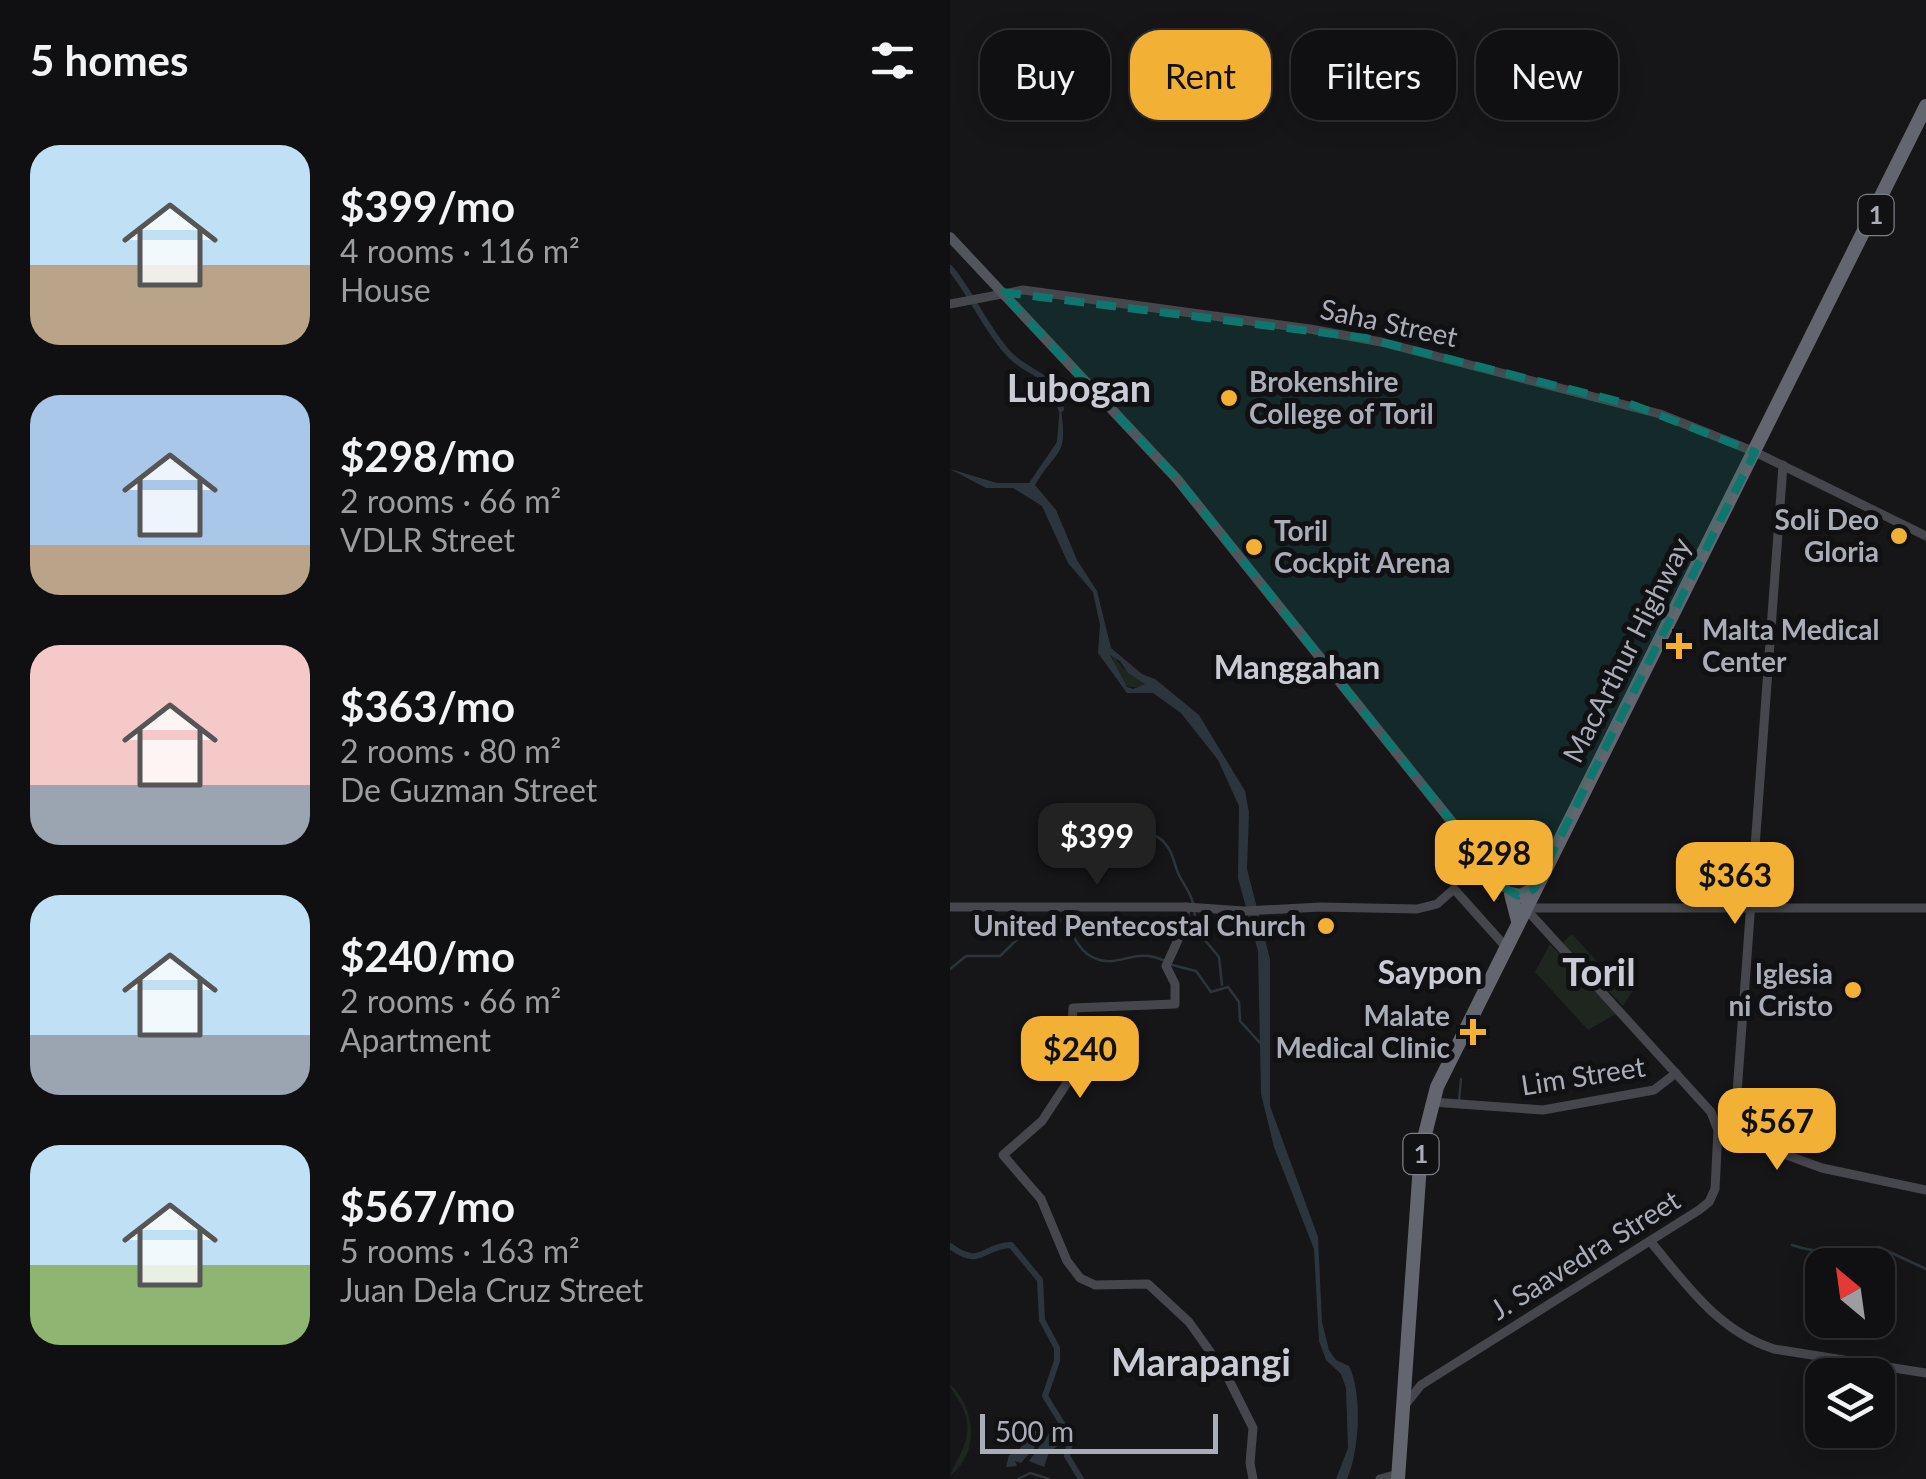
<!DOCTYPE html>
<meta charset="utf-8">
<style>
body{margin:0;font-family:Lato,sans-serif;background:#1e1e20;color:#f1f3f6;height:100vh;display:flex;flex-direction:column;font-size:38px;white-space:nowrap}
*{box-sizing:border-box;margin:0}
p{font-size:32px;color:#9c9d9f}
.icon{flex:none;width:55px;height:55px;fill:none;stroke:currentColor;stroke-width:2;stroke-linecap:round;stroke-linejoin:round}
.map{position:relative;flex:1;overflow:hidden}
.side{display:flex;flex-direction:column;background:#101012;width:950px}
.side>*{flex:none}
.guide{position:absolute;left:30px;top:30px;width:795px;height:90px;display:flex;gap:20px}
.needle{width:65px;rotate:331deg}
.tools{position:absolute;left:855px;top:1248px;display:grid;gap:20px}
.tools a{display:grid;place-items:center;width:90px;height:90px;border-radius:20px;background:#101012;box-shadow:0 5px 25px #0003,0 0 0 2px #303032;font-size:50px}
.scale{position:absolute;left:30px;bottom:25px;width:238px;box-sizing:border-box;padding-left:10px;border:5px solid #a8adb8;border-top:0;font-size:28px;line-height:35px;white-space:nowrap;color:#a8adb8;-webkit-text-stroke:8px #111113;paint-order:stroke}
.price{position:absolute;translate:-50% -85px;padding:0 22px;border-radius:20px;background:#f2b134;color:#111;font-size:32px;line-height:65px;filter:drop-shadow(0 2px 5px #0008)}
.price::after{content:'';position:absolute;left:50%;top:60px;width:30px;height:22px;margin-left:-15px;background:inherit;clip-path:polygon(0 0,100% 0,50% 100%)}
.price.on{background:#222;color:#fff}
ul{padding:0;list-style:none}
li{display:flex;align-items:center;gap:30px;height:250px;padding:0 30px}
li span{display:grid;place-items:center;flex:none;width:280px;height:200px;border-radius:30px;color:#555}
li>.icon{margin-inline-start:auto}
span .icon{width:120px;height:120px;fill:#fffc;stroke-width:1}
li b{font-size:42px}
h2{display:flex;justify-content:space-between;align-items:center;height:120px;padding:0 30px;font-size:42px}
.chip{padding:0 35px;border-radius:30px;background:#101012;box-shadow:0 5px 25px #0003,0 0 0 2px #303032;font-size:35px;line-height:90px}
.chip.on{background:#f2b134;color:#111}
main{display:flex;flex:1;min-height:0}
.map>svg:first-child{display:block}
.green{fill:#1e261f}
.water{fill:#2c353c;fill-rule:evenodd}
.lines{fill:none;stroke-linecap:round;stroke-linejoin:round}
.stream{stroke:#2c353c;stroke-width:2.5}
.river{stroke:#2c353c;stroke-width:6}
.secondary{stroke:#45474d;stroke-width:9}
.primary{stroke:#53555c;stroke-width:10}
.highway{stroke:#63666e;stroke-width:14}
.marked{fill:#0f766e;fill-opacity:0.2;stroke:#0f766e;stroke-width:8;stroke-dasharray:20 12;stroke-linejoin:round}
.poi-dot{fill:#f2b134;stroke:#111113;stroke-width:4}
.labels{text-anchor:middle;stroke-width:10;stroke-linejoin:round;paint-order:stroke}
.shield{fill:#111113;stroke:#7b7e86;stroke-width:2.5}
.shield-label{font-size:25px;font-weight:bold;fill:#a8adb8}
.street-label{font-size:28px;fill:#a8adb8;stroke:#111113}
.poi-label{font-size:28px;font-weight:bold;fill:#a8adb8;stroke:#111113;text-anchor:end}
.quarter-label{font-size:32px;font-weight:bold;fill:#c9ccd4;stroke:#111113}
.district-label{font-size:38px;font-weight:bold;fill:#c9ccd4;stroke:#111113}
</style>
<main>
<section class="side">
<h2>5 homes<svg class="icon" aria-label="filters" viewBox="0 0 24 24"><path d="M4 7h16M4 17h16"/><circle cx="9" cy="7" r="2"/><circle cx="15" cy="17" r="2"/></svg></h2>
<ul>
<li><span style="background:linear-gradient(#bfe0f5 60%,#b9a48a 0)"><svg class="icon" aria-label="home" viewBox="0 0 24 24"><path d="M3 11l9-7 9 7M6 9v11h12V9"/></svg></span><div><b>$399/mo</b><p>4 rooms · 116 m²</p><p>House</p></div></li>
<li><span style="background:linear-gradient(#a9c7e8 75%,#b9a48a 0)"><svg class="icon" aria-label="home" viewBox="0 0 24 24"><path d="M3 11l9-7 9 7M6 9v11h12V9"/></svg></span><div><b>$298/mo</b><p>2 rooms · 66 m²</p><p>VDLR Street</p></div></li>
<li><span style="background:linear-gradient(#f6c9c9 70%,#9aa5b1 0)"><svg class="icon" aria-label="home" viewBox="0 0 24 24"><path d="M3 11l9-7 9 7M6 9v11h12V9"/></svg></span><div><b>$363/mo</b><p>2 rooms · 80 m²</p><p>De Guzman Street</p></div></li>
<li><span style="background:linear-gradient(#bfe0f5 70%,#9aa5b1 0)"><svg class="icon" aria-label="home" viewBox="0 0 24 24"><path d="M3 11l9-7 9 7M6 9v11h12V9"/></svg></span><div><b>$240/mo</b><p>2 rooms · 66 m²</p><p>Apartment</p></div></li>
<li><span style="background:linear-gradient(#bfe0f5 60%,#8fb573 0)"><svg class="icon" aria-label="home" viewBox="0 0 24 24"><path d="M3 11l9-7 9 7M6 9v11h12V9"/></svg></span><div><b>$567/mo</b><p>5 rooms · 163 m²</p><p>Juan Dela Cruz Street</p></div></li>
</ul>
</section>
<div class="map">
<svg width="976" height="1479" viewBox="0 0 976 1479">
<rect width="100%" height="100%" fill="#161618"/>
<g class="green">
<path d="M162,654L173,668L195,684C172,696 164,672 162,654Z"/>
<path d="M622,934L662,978L671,971L686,986L673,1006L612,943Z"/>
<path d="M600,944L666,1014L638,1030L585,972Z"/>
<path d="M0,1384C26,1409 30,1453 0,1476C10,1451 26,1436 12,1406C8,1397 2,1393 0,1384Z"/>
</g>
<g class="water">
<path d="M110,404C119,459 108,446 85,485L106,510L127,560L147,591L161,648L192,674L205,679L249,715L295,791L299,813L297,869L320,959V1106L368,1237L372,1322L379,1350L386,1360L399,1366C413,1394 409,1452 397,1479H386L398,1448L396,1388L391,1374L376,1360L369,1341L364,1249L324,1147L311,1094L308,951L288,878L289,806L268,760L231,713L203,693H177L148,653L150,625L143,592L118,563L92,506L63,488H36L0,469L47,483H79L107,442ZM160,655L170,661L178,673L195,684L183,689L177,687Z"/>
<path d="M103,1428L107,1429L109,1445L99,1452L94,1467L79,1461Z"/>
<path d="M83,1429L93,1436L88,1444L81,1443L85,1447L71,1463L65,1461L67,1466L56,1467L59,1455L69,1450Z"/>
</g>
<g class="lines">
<g class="stream">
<path d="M125,836C133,842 141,849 153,849C174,848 197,818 217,846C224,855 224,865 229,875C234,885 240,892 243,903"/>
<path d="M244,911L249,933L269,957L272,985"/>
<path d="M222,965L246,971L261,992L278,987L289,1002L290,1021L312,1045"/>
<path d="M0,969L16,956H50L82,925L103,916C126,926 122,952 150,960C171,966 186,947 215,961"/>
<path d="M509,1101L511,1079"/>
<path d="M842,1245C871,1255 900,1254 929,1247L976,1269"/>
<path d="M68,1479L80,1473L99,1479"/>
</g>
<g class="river">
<path d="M0,268C22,294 35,328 59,354C79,376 105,372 111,409"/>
<path d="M0,1246C32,1269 31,1246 61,1245L90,1280L92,1320L107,1348V1361L95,1396L121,1438L117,1456L131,1479"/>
</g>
<g class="secondary">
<path d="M0,304L73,290L360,329L431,342L710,414L805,452L976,536"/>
<path d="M0,907H236L294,911L370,907L467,909L487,904L504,889L555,946"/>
<path d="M236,907L233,929L216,966L225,984V1004L123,1008L119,1080L92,1121L53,1155L91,1199L117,1261L130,1278L145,1285L198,1284L239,1322L276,1374L303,1428L300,1463L303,1479"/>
<path d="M575,908H976"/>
<path d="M482,1102L593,1110L704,1090L726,1073"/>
<path d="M770,1131L872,1168L976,1190"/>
<path d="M772,1131L783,1109L787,1093L833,465"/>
<path d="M700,1241C736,1284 768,1331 824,1349L976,1373"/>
<path d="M455,1405L471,1385L749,1210L759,1202L765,1189L768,1130L761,1112L575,908"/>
<path d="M430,1479L448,1474"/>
</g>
<path class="primary" d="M0,237L227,479L554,887"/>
<g class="highway">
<path d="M568,921L561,894L571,896L584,889"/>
<path d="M448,1479L471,1150L487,1087L976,106"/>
</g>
</g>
<path class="marked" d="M51,292L415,338L683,405L805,452L584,889L568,896L554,887L227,479Z"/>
<g class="poi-dot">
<circle cx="279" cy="398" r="10"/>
<circle cx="949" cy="536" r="10"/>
<circle cx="304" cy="547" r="10"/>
<path d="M724 631h10v10h10v10h-10v10h-10v-10h-10v-10h10z"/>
<circle cx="376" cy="926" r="10"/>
<circle cx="903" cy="990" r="10"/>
<path d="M518 1017h10v10h10v10h-10v10h-10v-10h-10v-10h10z"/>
</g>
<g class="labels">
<g class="shield">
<rect x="908.5" y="195" width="35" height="40" rx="8"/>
<rect x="453.5" y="1134" width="35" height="40" rx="8"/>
</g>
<g class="shield-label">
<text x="926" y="224">1</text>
<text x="471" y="1163">1</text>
</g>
<g class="street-label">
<text transform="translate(439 323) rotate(12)" y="10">Saha Street</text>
<text transform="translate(677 650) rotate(-63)" y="10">MacArthur Highway</text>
<text transform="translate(633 1076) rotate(-9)" y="10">Lim Street</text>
<text transform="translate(635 1255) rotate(-32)" y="10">J. Saavedra Street</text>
</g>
<g class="poi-label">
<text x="299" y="392" text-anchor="start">Brokenshire<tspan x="299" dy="32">College of Toril</tspan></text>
<text x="929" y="530">Soli Deo<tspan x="929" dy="32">Gloria</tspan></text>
<text x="324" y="541" text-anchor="start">Toril<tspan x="324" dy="32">Cockpit Arena</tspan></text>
<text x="752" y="640" text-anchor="start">Malta Medical<tspan x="752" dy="32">Center</tspan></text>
<text x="356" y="936">United Pentecostal Church</text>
<text x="883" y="984">Iglesia<tspan x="883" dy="32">ni Cristo</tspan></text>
<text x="500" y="1026">Malate<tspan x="500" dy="32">Medical Clinic</tspan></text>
</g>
<g class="quarter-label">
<text x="347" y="679">Manggahan</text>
<text x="480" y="984">Saypon</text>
</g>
<g class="district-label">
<text x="129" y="402">Lubogan</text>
<text x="649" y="986">Toril</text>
<text x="251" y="1376">Marapangi</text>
</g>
</g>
</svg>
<div class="tools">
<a><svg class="needle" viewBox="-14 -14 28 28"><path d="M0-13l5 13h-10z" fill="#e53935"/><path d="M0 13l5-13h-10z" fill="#9c9d9f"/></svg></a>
<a><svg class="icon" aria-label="layers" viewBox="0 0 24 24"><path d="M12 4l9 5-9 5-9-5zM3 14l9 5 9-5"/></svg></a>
</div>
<div class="scale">500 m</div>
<b class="price on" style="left:147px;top:888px">$399</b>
<b class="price" style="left:544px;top:905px">$298</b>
<b class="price" style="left:785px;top:927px">$363</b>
<b class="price" style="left:130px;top:1101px">$240</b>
<b class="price" style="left:827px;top:1173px">$567</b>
<div class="guide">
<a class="chip">Buy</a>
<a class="chip on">Rent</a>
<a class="chip">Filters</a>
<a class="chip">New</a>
</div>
</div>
</main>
